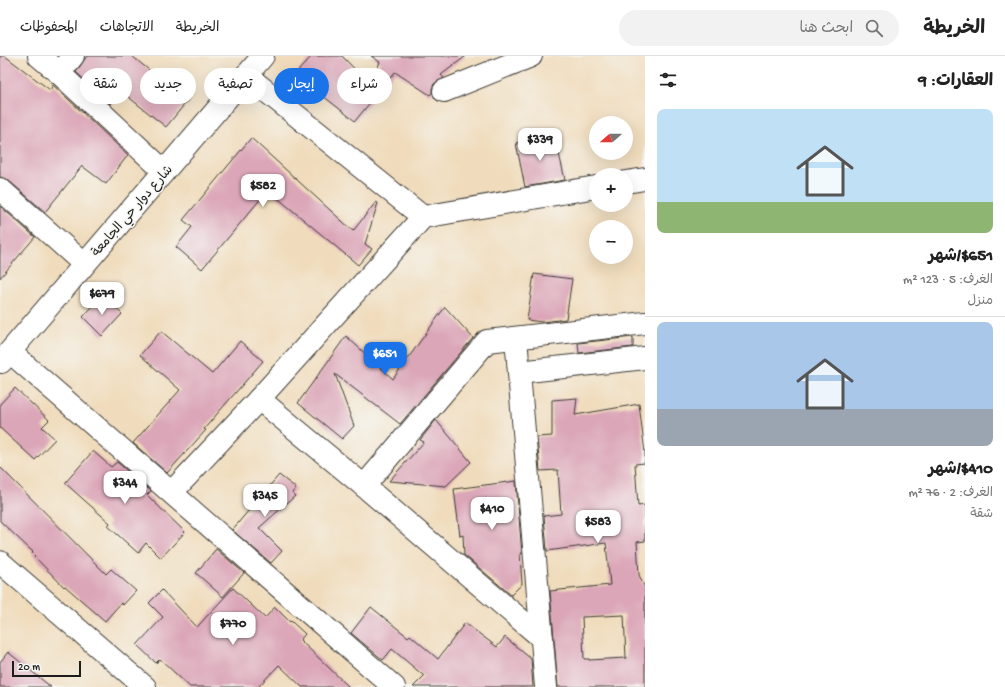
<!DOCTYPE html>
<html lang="ar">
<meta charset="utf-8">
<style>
body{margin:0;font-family:"Gochi Hand","Playpen Sans Arabic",sans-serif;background:#f2f2f2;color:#222;direction:rtl;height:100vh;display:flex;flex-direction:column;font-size:15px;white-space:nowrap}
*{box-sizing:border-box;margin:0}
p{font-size:13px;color:#767676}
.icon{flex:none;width:22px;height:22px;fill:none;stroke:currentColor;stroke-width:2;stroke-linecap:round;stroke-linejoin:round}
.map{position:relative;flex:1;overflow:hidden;direction:ltr}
.drawer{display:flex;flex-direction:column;background:#fff;width:360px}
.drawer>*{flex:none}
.guide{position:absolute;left:12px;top:12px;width:380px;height:36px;direction:rtl;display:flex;gap:8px}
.needle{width:26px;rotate:250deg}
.buttons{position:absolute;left:589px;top:60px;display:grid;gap:8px}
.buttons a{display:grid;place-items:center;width:44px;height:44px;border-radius:50%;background:#fff;box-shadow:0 4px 16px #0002;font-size:20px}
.scale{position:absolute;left:12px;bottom:10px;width:69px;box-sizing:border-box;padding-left:4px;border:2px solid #1c1c1c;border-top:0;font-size:11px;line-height:14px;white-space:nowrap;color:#1c1c1c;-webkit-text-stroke:3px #f6f6f2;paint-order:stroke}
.price{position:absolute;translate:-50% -34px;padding:0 9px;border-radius:8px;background:#fff;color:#222;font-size:13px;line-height:26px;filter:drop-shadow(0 1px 2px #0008)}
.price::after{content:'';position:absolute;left:50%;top:24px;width:12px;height:9px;margin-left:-6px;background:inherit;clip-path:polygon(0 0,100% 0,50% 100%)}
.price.current{background:#1a73e8;color:#fff}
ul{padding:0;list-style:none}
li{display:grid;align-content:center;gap:8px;height:212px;padding:0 12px}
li+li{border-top:1px solid #e0e0e0}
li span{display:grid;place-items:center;height:124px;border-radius:8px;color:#555}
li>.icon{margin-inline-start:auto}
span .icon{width:72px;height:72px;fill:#fffc;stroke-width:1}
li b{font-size:17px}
h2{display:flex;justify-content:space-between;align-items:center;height:48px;padding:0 12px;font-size:17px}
.tag{padding:0 14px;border-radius:18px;background:#fff;box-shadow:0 4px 16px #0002;font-size:14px;line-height:36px}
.tag.current{background:#1a73e8;color:#fff}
header{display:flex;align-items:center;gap:24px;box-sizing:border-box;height:56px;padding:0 20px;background:#fff;border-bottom:1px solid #e0e0e0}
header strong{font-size:19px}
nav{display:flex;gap:22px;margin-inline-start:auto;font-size:14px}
.search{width:280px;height:36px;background:#f2f2f2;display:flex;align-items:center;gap:10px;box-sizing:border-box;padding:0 14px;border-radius:22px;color:#767676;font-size:15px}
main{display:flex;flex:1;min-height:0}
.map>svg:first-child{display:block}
.building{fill:#dba6b8;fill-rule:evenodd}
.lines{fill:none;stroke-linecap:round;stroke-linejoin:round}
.minor-casing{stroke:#3c3934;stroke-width:24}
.minor{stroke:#fff;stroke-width:22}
.labels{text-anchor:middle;stroke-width:3;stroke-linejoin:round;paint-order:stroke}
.street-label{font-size:13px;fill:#1c1c1c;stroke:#f6f6f2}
</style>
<header>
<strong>الخريطة</strong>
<div class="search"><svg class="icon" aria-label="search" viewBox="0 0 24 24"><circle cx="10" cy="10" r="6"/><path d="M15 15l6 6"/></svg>ابحث هنا</div>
<nav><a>الخريطة</a><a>الاتجاهات</a><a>المحفوظات</a></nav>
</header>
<main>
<section class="drawer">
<h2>العقارات: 9<svg class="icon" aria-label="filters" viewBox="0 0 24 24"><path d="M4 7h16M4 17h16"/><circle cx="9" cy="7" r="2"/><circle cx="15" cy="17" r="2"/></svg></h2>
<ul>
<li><span style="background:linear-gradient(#bfe0f5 75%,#8fb573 0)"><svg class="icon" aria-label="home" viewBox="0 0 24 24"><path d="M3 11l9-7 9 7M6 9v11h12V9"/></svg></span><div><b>$651/شهر</b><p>الغرف: 5 · 123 m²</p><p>منزل</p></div></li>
<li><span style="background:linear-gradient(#a9c7e8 70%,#9aa5b1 0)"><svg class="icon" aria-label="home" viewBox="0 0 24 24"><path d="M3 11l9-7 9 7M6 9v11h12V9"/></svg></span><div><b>$410/شهر</b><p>الغرف: 2 · 76 m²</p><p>شقة</p></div></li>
</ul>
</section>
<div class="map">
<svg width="645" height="631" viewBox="0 0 645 631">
<rect width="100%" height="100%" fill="#f6f6f2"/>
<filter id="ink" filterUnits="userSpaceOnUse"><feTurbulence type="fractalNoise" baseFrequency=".025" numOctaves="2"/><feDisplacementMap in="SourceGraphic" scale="8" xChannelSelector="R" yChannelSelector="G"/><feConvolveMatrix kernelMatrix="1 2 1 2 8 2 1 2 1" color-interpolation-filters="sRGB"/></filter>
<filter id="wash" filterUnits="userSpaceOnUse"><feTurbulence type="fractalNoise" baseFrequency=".012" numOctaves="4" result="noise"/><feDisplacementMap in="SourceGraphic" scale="16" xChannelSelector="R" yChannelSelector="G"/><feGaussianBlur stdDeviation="0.9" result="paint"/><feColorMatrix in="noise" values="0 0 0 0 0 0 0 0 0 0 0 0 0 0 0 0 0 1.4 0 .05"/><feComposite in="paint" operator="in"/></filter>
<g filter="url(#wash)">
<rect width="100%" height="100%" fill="#f0dcbc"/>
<g id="blocks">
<g class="building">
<path d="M0,0H5L50,34L53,29L128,99L106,128L82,110L45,156L8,124L0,121Z"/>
<path d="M87,0H132L160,23L165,16L193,38L166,71L121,35L110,48L76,16Z"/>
<path d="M312,0H342L370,29L380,6L371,0H466L441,19L444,22L434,28L432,33V37L430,39L395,16L355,65L295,18Z"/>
<path d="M555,80L565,124L525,131L516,87Z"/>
<path d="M251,82L353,175L376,146L378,147L365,188L372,193L358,209L268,134L202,213L176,191L192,171L183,164Z"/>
<path d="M0,150L35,181L0,222Z"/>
<path d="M534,218L572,223L566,263L542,266L527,264Z"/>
<path d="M102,240L122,258L102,280L83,261Z"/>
<path d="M445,251L473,282L400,368L335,318L354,370L342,383L298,347L346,280L393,323Z"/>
<path d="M161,275L212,318L240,285L263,305L204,373L206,374L167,417L133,387L180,334L140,299Z"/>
<path d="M633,281V291L579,297L578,287Z"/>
<path d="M15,332L49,364L42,371L55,383L35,404L0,372V348Z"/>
<path d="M577,342L575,359L639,348L645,397V407L635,408L638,450L645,449V485L637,486L639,519L645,532V631H558L550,535L610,529L606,487L547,495L544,460L561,458L558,414L540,415L537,381L552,380V344ZM624,559L626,602L589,604V603H584L582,561Z"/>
<path d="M436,364L471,406L446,430L389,425L424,386L420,384Z"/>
<path d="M93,395L111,411L117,406L151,435L147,439L185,476L161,502L146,487L138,497L108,470L110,467L65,427Z"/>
<path d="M0,411L106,518L111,513L136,535L123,549L121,547L105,565L65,530L64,531L32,498L33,496L0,465Z"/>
<path d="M279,419L296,432L292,437L295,440L259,472L282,495L271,507L232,474Z"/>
<path d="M516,425L522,498H520L522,528L511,539L464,499L463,479L460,480L454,433Z"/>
<path d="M216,493L244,517L223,541L196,517Z"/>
<path d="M233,532L265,562L275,551L290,566L291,565L305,578L300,584L349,631H302L279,609L258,631H190L160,603L156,607L137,589L163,561L149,547L162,534L197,571Z"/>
<path d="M371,551L408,581L410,579L438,603L465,567L497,591L505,581L531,603L533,631H413L424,620L392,593L383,604L351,577Z"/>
<path d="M8,596L51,631H0V606Z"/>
</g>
</g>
</g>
<g filter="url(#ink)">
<use href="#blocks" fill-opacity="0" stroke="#3c3934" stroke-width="1"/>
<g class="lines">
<defs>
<g id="minor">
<path d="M39,0L59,17L164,115"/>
<path d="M59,17L73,0"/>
<path d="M246,19L423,161"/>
<path d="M444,35L531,0"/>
<path d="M626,126L645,123"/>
<path d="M0,133L84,208"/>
<path d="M516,282L546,631"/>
<path d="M10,296L394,631"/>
<path d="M1,306L263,0"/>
<path d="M519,316L645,302"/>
<path d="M259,343L364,430L542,582"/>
<path d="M364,430L487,285L645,267"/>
<path d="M172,436L259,343L423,161L596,131"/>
<path d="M0,506L145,631"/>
</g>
</defs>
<use href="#minor" class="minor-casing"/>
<use href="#minor" class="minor"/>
</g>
</g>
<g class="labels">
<g class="street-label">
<text transform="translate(131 154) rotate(-49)" y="5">شارع دوار حي الجامعة</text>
</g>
</g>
</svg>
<div class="buttons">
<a><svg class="needle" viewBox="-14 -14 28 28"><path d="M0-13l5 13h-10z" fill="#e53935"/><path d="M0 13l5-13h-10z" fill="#767676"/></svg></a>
<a>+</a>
<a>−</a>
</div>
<div class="scale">20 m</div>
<b class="price" style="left:540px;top:106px">$339</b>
<b class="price" style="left:263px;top:152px">$582</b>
<b class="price" style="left:102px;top:260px">$679</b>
<b class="price current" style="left:385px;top:320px">$651</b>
<b class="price" style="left:125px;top:449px">$344</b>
<b class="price" style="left:265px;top:462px">$345</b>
<b class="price" style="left:492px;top:475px">$410</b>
<b class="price" style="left:598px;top:488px">$583</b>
<b class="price" style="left:233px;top:590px">$770</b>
<div class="guide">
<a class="tag">شراء</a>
<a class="tag current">إيجار</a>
<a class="tag">تصفية</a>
<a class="tag">جديد</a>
<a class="tag">شقة</a>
</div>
</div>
</main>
